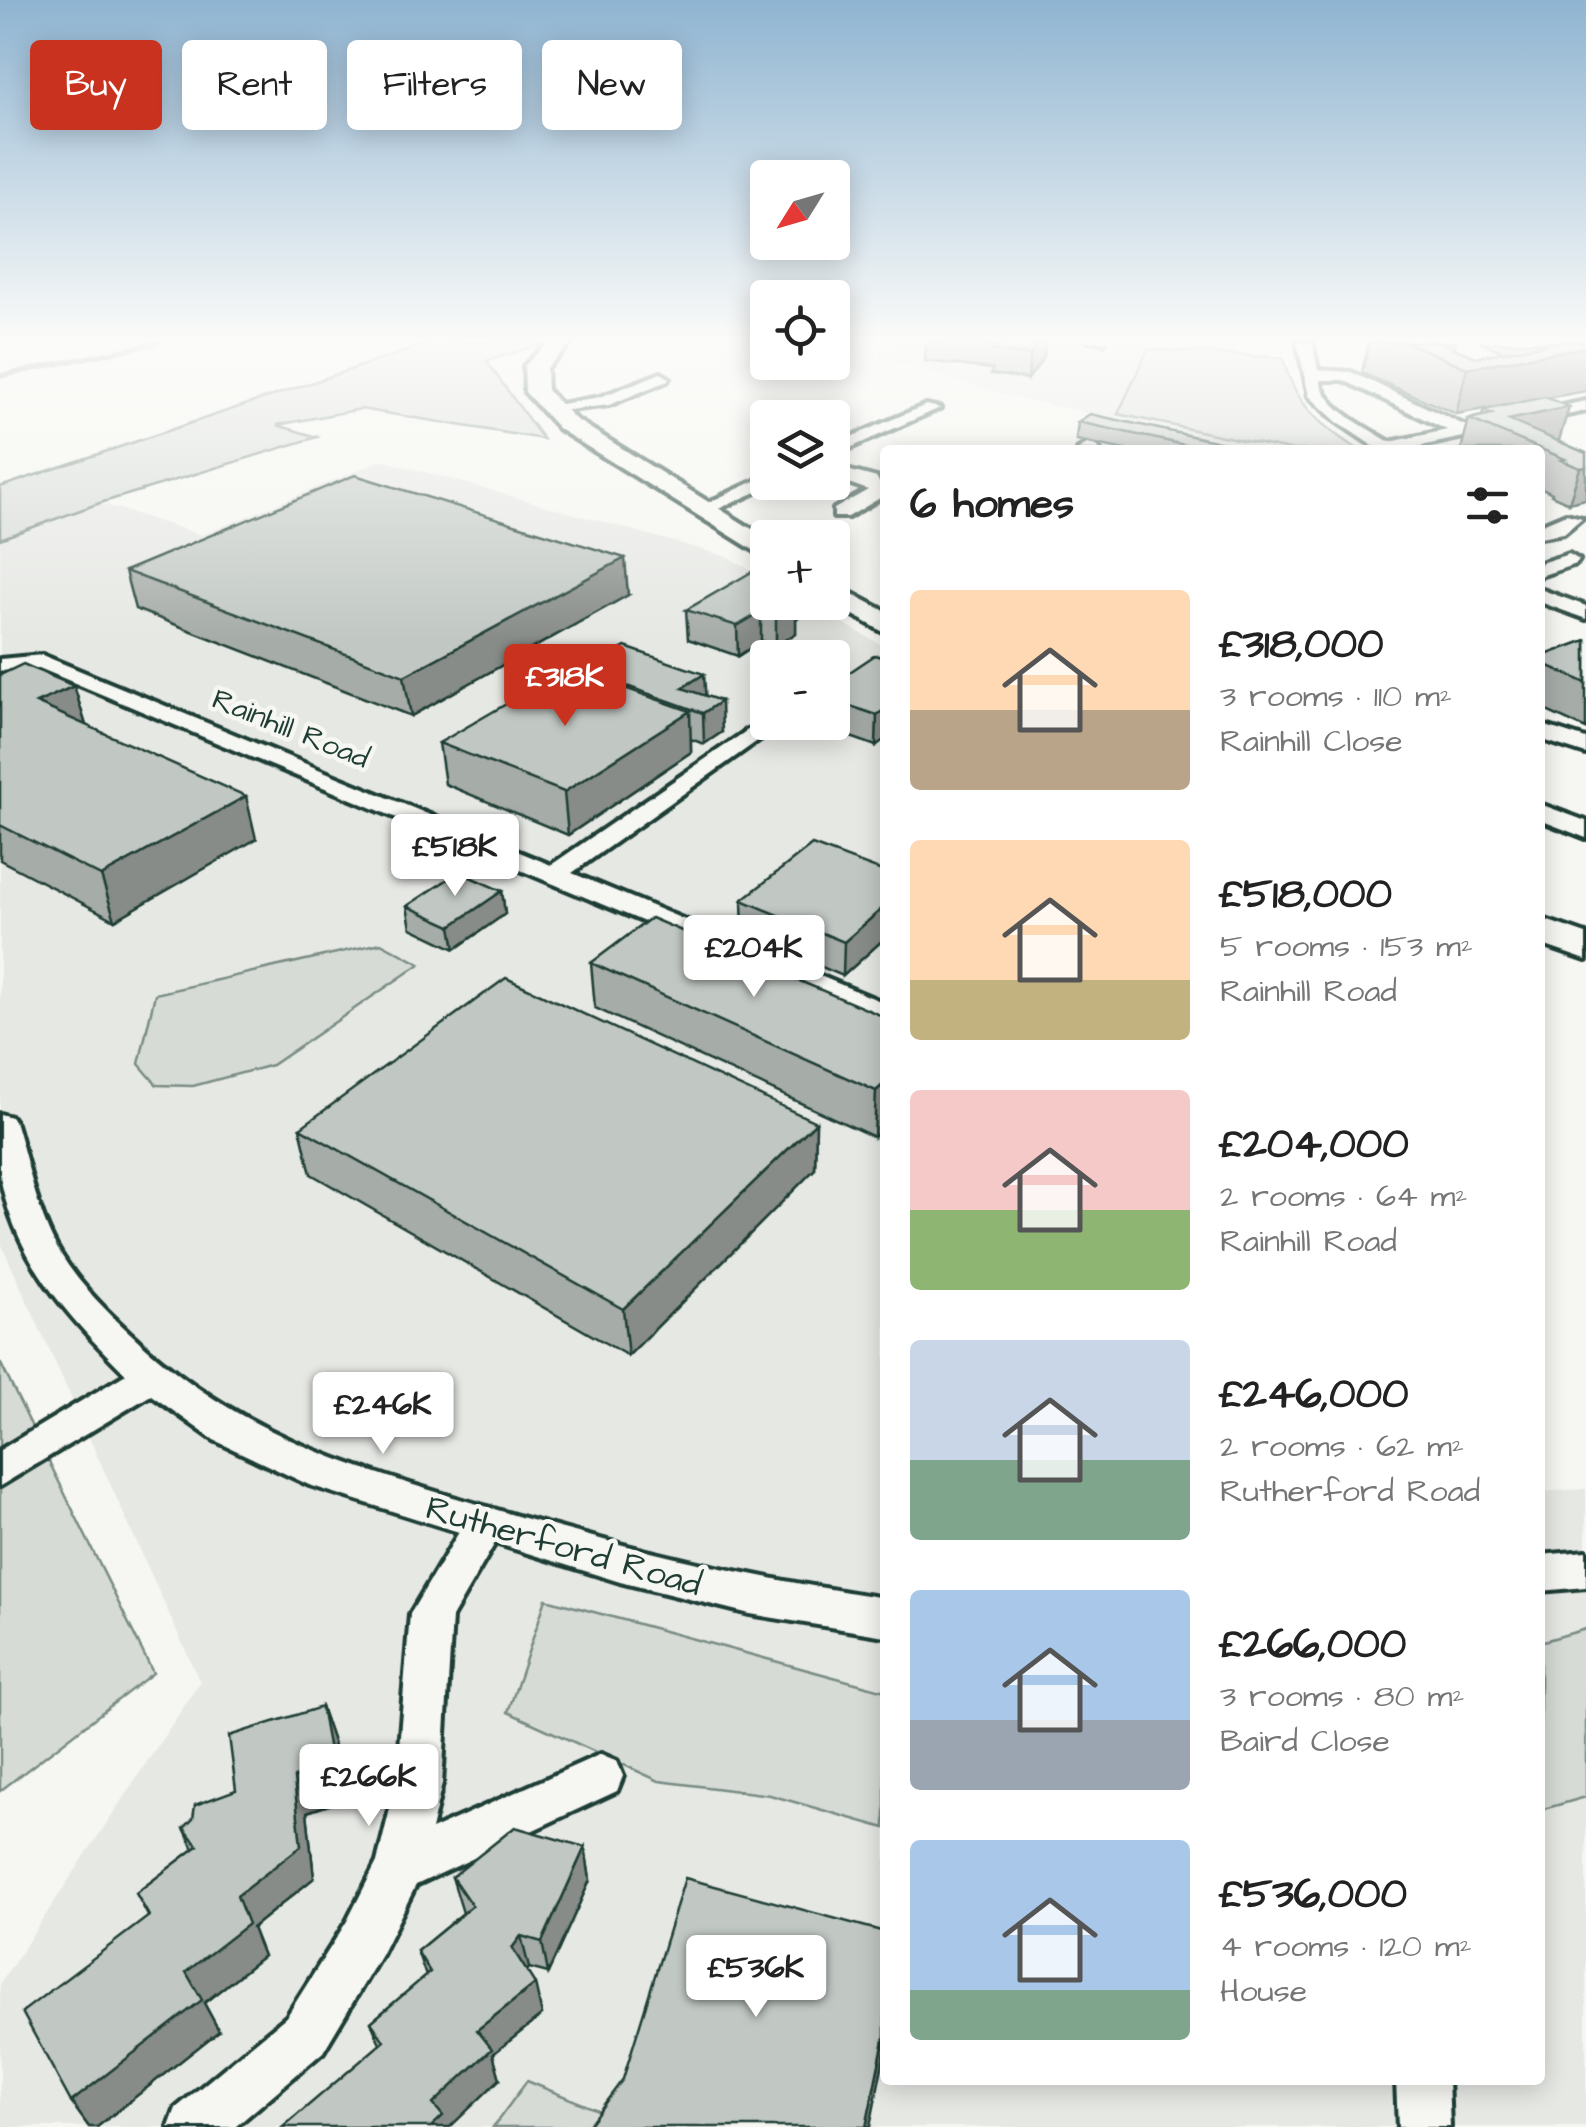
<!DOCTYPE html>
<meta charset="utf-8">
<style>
body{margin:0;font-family:"Architects Daughter",sans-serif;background:#f2f2f2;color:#222;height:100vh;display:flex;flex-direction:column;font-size:38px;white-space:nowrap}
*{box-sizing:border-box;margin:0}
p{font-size:32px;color:#767676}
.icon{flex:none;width:55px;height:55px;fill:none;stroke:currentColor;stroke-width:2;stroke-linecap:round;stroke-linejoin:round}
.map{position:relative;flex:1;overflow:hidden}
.sheet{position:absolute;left:880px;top:445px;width:665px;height:1640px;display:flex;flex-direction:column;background:#fff;border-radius:10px;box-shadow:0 5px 25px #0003}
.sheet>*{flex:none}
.hud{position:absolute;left:30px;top:40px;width:700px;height:90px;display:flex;gap:20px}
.needle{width:65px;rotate:233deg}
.tools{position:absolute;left:750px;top:160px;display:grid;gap:20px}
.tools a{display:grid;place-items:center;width:100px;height:100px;border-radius:10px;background:#fff;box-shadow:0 5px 25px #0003;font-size:50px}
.price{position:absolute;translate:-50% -85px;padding:0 22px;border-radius:10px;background:#fff;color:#222;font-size:32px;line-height:65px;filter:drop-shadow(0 2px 5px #0008)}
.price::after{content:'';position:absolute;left:50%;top:60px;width:30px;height:22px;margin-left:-15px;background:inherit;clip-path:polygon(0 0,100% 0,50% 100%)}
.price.selected{background:#c8321e;color:#fff}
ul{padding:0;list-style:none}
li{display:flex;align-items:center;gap:30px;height:250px;padding:0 30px}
li span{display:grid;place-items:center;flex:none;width:280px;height:200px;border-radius:10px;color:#555}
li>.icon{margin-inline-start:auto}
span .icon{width:120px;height:120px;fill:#fffc;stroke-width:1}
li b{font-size:42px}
h2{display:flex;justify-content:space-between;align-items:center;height:120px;padding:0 30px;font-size:42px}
.pill{padding:0 35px;border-radius:10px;background:#fff;box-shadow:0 5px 25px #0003;font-size:35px;line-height:90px}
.pill.selected{background:#c8321e;color:#fff}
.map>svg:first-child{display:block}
.built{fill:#e6e8e4;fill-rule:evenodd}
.green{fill:#d6dbd6;stroke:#7a8c85;stroke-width:2.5}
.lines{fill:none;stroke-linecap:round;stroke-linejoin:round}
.stream{stroke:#72847d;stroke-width:5}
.street-casing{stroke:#1f3d34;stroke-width:8}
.secondary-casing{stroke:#1f3d34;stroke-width:8}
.street{fill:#f6f6f2;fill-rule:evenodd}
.secondary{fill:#f6f6f2;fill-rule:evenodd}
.wall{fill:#a6aca8;stroke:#1f3d34;stroke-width:2.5}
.shaded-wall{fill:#878c88;stroke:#1f3d34;stroke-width:2.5}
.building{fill:#c1c8c3;stroke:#1f3d34;stroke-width:2.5}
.labels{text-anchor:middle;stroke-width:9;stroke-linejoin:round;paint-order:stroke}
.street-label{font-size:30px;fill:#1f3d34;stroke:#f6f6f2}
.near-street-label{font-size:35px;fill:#1f3d34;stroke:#f6f6f2}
</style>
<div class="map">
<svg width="1586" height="2127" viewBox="0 0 1586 2127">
<rect width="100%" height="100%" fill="#f6f6f2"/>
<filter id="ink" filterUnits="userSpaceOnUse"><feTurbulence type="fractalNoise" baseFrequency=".01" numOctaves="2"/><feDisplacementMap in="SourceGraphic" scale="20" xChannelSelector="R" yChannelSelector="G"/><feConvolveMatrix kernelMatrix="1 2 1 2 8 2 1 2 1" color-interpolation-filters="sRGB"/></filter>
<g filter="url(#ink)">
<g class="built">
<path d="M900,342H1151L1149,349L1283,358L1290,387L1301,403L1359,450H1261L1017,398L882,359L880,351Z"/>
<path d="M382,460L728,557L767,580L768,602L807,603L885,647V2080H1540V1492L1586,1489V2127H0V1984L200,1682L0,1241V539L100,503L202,535ZM768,658H832V722H768Z"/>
</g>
<g class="green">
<path d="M433,342H549L486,361L543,439L361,409L277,425L317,437L100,503L0,539V487Z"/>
<path d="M1148,349L1283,358C1293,402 1322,428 1359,450H1289L1118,414Z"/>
<path d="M381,943L420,964L272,1065L193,1086L157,1085L139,1064L155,994Z"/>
<path d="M0,1362L153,1673L0,1791Z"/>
<path d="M546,1599L885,1691V1828L770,1795L659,1781L508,1712Z"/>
<path d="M1586,1629V1797L1540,1810V1642Z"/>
<path d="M527,2081L610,2115L601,2127H493Z"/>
</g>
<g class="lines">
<path class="stream" d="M0,376L160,342"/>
<defs>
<g id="street">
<path d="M1297,342H1312L1318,370L1351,372L1466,426L1586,401V411L1402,450H1379L1337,422L1309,396ZM1320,380H1343L1447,430L1390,442C1366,427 1326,409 1320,380Z"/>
<path d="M661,373L669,378L667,381L609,405L552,412L544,407L600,397Z"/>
<path d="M926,405L940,408L832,456V445Z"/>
<path d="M1087,444L1097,446L1100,450L1078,449Z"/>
<path d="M832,466L877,478L885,495L848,517H834V509L868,490L832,477Z"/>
<path d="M768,475V482L774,484L707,514L692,510Z"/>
<path d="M1566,514L1582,518L1564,533L1540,537V525Z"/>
<path d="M1569,554L1579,560L1576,564L1540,576V563Z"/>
<path d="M1540,589L1586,606V619L1540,602Z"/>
<path d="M42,655L551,865L768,716V722H780L777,727L572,873L885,1003V1023L39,668L0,671V659Z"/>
<path d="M1540,724L1586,739V754L1540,739Z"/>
<path d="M1540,804L1586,821V838L1540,820Z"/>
<path d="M0,1114L11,1117L16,1124C28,1163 37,1211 56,1246C74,1279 103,1308 130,1333C241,1437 352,1467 494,1509C627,1549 747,1577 885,1598V1636L750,1614L620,1582L495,1543L452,1617L442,1784L431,1830L601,1754L617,1761L623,1776L617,1791L416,1885L381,1955L323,2052L235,2127H169L176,2108L287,2016L347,1921L377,1862L396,1784L410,1614L459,1532L309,1485L214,1440L151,1395L0,1486V1450L126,1374C69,1318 14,1258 0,1175C0,1156 0,1133 0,1114Z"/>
<path d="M1586,1551V1587L1540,1591V1555Z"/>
<path d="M1396,2080H1448L1450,2127H1398Z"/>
</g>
<g id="secondary">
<path d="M549,342H572L546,368L547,390L575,419L768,539V559L559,429L525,392L524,366Z"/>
<path d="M832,583L885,611V633L831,602Z"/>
<path d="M1540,918L1586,934V960L1540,944Z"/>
</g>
</defs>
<use href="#street" class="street-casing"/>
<use href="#secondary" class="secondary-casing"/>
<use href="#street" class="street"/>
<use href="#secondary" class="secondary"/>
</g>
<g class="wall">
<path d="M926,342H1045L1044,357L1028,379L991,374L992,369L925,361Z"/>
<path d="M1085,342H1107L1105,346Z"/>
<path d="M1369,342H1456L1454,349L1476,357L1504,352L1480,342H1586L1546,398L1569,407L1559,440L1557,441L1586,453L1569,503L1551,495L1552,493L1540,487V450H1461L1469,419L1482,416L1484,410L1516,403L1456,414L1362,373Z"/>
<path d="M1078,422L1256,450H1125L1076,440Z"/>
<path d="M125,571L628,595L411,716L135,609Z"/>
<path d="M686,610L805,613L796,619V633L776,646L761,641L738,656L688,639Z"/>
<path d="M1586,640V729L1540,708V657Z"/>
<path d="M885,658L876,746L817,725V722H832V684Z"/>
<path d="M584,671L705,696L722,732L704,744L691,739V752L568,835L445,784L439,743L584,674Z"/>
<path d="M0,675L74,686L86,725L256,839L115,920L0,860Z"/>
<path d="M885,872V938L843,976L743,934L742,900Z"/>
<path d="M502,891L505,914L455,949L411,928L407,906Z"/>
<path d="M591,963L885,1017L874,1137L595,1008Z"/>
<path d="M816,1122L815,1169L628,1356L311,1174L300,1128Z"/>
<path d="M321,1707L333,1742L344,1800L307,1812L314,1878L252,1928L263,1956L204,2003L219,2031L97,2127H89L71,2102L148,1916L136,1893L194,1849L184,1828L236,1790Z"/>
<path d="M585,1847L590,1880L548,1973L529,1968L527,1971L542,2015L493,2054L500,2079L380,2044L371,2022L426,1976L417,1951L463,1913L452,1877Z"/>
</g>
<g class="shaded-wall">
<path d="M1037,342H1045L1044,357L1028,379L1030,355Z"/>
<path d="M1406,342H1456L1451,361Z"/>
<path d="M1586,347V391L1456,414L1467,368Z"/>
<path d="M1569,407L1559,440L1533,446L1508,420Z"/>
<path d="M1586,467V499L1569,503L1580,468Z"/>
<path d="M625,558L628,595L411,716L404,676Z"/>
<path d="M781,602H805V613L796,619V633L776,646V617Z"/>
<path d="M761,612V641L738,656L737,626Z"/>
<path d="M704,674L706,704L682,688Z"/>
<path d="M74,686L86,726L36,703Z"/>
<path d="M721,701L722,732L704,744L703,713Z"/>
<path d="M885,709V739L876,746L877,715Z"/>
<path d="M690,711L691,752L568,835L564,792Z"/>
<path d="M246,796L256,839L115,920L101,876Z"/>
<path d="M502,891L505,914L455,949L451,926Z"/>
<path d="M885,906V938L843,976L844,942Z"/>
<path d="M885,1083V1127L874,1137L876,1091Z"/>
<path d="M816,1122L815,1169L628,1356L623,1309Z"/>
<path d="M321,1707L333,1742L344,1800L307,1812L314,1878L252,1928L263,1956L204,2003L219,2031L97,2127H89L71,2102L237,1896L294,1778Z"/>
<path d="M585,1847L590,1880L548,1973L542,1942Z"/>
<path d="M521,1936L529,1968L520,1980L512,1948Z"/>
<path d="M535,1984L542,2015L493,2054L500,2079L450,2127H431L433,2104L477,2030Z"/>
<path d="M885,2035V2052L870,2127H866Z"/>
</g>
<g class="building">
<path d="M967,342H1039L1030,355L993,351L997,346Z"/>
<path d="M1406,342H1439L1476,357L1557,342H1586V347L1467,368Z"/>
<path d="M1545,397L1569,407L1508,420L1586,453V467L1580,468L1561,460L1565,459L1469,419L1492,414L1484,410Z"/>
<path d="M1090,414L1256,450H1208L1078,422Z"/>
<path d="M355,475L625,558L404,676L125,571Z"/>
<path d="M755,570L768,573V602L796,604L776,617L761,612L737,626L686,610Z"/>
<path d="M1586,640V683L1540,662V657Z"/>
<path d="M625,647L704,674L682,688L721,701L703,713L584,671Z"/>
<path d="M875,655L885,658V709L877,715L832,700V684Z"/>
<path d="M23,664L74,686L36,703L246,796L101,876L0,825V675Z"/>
<path d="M568,668L690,711L564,792L439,743Z"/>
<path d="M812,845L885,872V906L844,942L742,900Z"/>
<path d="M459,872L502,891L451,926L407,906Z"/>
<path d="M651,918L885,1017V1083L876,1091L591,963Z"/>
<path d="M506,978L816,1122L623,1309L300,1128Z"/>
<path d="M321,1707L332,1767L294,1778L301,1846L237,1896L248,1924L186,1972L202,2000L71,2102L22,2012L149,1916L136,1893L198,1846L184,1828L193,1819L195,1805L236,1790L229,1736Z"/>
<path d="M515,1827L585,1847L542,1942L521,1936L512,1948L535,1984L477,2030L492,2049L433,2104L443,2116L431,2127H283L384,2041L371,2022L430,1972L417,1951L472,1906L452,1877Z"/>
<path d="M685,1878L885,1932V2035L866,2127H587L623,2079Z"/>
</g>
</g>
<linearGradient id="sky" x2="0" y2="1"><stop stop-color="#8fb4d1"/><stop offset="0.53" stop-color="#fbfbf9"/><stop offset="1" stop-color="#fbfbf9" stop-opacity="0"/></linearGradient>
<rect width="1586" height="640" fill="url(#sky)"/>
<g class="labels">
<g class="street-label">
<text transform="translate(291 728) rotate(22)" y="10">Rainhill Road</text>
</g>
<g class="near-street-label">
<text transform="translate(564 1545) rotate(16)" y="12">Rutherford Road</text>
</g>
</g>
</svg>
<div class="tools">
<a><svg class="needle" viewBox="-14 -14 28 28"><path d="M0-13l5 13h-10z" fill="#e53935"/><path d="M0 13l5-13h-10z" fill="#767676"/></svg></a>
<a><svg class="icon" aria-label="locate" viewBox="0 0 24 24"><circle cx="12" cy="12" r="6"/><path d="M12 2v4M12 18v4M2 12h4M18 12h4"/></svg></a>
<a><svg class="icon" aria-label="layers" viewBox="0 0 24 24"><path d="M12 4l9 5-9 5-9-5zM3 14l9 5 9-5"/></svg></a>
<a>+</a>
<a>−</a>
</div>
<b class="price selected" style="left:565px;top:729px">£318K</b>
<b class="price" style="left:455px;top:899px">£518K</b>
<b class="price" style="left:754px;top:1000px">£204K</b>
<b class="price" style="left:383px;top:1457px">£246K</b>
<b class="price" style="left:369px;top:1829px">£266K</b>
<b class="price" style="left:756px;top:2020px">£536K</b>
<div class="hud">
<a class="pill selected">Buy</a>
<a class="pill">Rent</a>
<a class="pill">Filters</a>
<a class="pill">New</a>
</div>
<section class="sheet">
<h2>6 homes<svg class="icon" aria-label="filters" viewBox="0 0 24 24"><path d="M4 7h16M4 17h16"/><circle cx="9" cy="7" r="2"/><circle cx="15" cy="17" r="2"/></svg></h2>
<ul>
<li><span style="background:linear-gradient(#ffd9b3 60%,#b9a48a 0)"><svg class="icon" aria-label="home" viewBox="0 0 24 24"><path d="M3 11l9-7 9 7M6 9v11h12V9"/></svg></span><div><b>£318,000</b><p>3 rooms · 110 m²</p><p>Rainhill Close</p></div></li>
<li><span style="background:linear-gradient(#ffd9b3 70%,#c2b280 0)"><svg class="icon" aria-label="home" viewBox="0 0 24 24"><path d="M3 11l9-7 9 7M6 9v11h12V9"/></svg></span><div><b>£518,000</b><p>5 rooms · 153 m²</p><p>Rainhill Road</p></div></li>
<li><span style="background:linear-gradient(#f6c9c9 60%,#8fb573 0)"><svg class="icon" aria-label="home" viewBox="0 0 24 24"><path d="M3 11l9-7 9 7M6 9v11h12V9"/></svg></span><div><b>£204,000</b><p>2 rooms · 64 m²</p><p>Rainhill Road</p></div></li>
<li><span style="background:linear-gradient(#c9d6e8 60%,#7fa58c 0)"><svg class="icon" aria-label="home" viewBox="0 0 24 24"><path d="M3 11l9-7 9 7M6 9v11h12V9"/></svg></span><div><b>£246,000</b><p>2 rooms · 62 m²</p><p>Rutherford Road</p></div></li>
<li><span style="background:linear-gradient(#a9c7e8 65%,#9aa5b1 0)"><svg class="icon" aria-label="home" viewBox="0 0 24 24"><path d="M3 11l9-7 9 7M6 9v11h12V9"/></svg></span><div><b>£266,000</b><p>3 rooms · 80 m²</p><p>Baird Close</p></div></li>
<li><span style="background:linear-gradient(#a9c7e8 75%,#7fa58c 0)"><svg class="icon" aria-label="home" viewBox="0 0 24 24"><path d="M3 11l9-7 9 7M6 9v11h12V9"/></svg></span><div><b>£536,000</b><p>4 rooms · 120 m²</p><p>House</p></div></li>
</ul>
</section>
</div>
